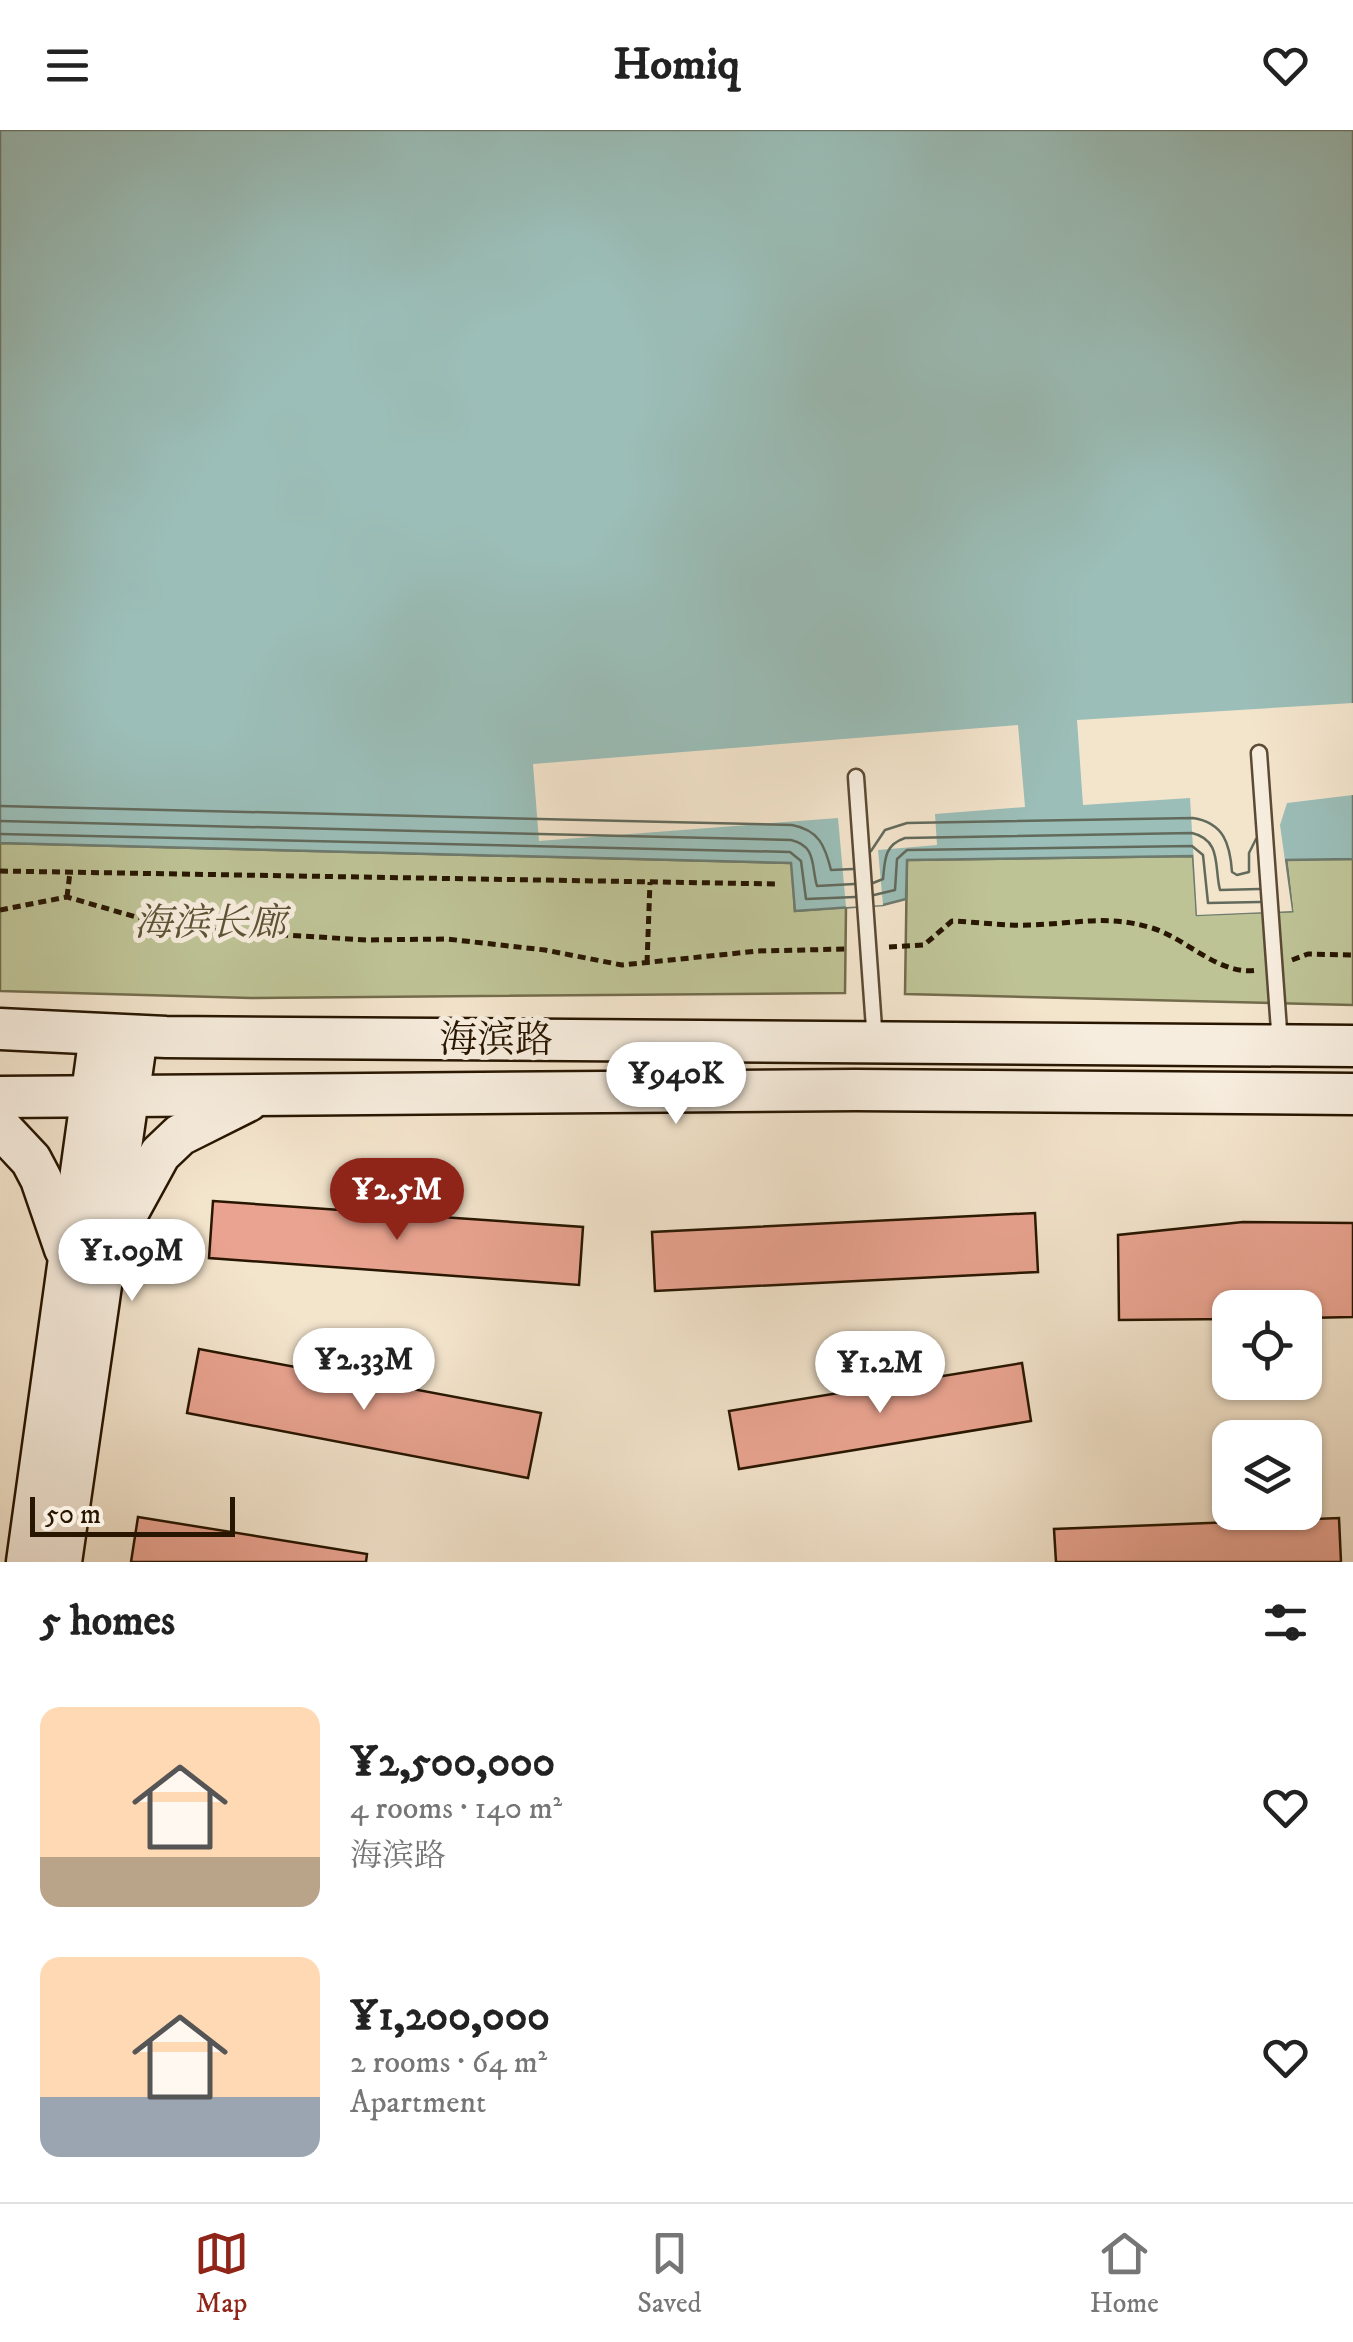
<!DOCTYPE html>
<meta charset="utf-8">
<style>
body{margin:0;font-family:"IM FELL DW Pica","Noto Serif SC",serif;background:#f2f2f2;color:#222;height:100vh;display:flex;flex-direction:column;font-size:38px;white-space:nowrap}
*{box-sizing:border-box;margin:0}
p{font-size:32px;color:#767676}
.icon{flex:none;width:55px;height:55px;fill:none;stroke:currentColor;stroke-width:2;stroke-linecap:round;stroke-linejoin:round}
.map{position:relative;height:1432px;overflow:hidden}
.drawer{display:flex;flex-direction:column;background:#fff;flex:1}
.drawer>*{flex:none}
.fabs{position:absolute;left:1212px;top:1160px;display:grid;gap:20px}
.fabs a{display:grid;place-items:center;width:110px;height:110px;border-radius:20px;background:#fff;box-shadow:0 2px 8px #0004;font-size:50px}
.scale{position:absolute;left:30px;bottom:25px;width:205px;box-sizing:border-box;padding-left:10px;border:5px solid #281601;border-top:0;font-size:28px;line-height:35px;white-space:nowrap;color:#281601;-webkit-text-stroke:8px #f7edde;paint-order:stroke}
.price{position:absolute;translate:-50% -85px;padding:0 22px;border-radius:35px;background:#fff;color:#222;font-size:32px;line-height:65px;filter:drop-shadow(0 2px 5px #0008)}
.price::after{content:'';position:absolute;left:50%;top:60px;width:30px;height:22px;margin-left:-15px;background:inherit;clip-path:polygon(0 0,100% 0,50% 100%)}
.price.active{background:#8f2418;color:#fff}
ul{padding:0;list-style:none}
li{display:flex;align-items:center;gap:30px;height:250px;padding:0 40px}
li span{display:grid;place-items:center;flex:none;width:280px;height:200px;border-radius:20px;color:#555}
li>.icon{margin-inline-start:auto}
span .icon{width:120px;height:120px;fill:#fffc;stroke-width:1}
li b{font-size:42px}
h2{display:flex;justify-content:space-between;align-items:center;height:120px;padding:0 40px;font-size:42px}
header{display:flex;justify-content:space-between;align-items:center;height:130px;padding:0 40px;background:#fff;font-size:45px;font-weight:700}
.menu{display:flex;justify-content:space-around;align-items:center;height:140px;border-top:2px solid #e0e0e0;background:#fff;font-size:28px;color:#767676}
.menu a{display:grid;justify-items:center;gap:5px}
.menu .active{color:#8f2418}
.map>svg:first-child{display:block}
.green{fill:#bec396;stroke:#736c4c;stroke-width:2.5}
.water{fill:#9bbeb8;stroke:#6d7b6f;stroke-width:2.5}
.pier{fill:#f3e4cc}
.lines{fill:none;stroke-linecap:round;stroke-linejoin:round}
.shore{stroke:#626a5c;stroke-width:2.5}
.building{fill:#e9a390;stroke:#281601;stroke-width:2.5}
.lane-casing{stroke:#5b4a34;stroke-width:19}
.secondary-casing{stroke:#281601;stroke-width:45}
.path{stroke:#281601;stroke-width:5;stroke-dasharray:8 5;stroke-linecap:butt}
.lane{stroke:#f7edde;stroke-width:14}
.secondary{stroke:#f7edde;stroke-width:40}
.labels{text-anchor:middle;stroke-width:10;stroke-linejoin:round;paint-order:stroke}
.park-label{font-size:38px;font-style:italic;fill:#5c5335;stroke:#f7edde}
.street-label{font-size:38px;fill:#281601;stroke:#f7edde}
</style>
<header><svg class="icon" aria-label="menu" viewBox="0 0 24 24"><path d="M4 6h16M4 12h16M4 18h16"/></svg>Homiq<svg class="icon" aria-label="heart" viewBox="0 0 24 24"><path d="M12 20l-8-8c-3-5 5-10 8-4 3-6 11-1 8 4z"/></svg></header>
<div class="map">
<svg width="1353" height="1432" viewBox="0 0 1353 1432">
<rect width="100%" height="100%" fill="#f3e4cc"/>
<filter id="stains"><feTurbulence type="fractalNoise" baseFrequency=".002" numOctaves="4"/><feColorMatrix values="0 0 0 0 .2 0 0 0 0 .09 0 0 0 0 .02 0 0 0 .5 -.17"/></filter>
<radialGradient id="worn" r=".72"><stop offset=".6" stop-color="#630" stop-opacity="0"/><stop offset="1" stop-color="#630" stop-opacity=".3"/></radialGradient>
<g class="green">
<path d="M0,713L792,733L795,781L846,777L845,863L251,868L0,861Z"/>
<path d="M1194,726L1197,784L1292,781L1286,729H1353V875L905,864L907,730Z"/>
</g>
<path class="water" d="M0,0H1353V729L1286,730L1292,781L1197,785L1193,726L907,730L906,769L883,775L795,781L791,733L0,713Z"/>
<g class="pier">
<path d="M1353,573V665L1287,673L1280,695L1292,781L1197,785L1190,668L1083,675L1077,590Z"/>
<path d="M1018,595L1025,677L935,684L937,715L878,720L883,775L846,777L838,688L539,711L533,634Z"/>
</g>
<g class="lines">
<g class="shore">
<path d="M0,676L792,695C819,700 825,716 831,740L853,739"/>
<path d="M0,691L791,710C817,716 811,736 817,756L854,754"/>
<path d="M0,704L790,722L801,731L806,769L855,767"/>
<path d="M871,721L885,700L907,693L1193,688C1224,693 1230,714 1232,742L1237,745L1249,742V723L1256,709"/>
<path d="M873,753L883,749C885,730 884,715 905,708L1192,703C1222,710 1214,737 1220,760L1259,759"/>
<path d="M874,765L895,760L897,729L907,720L1192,716L1203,725L1208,773L1260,772"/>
</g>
</g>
<g class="building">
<path d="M213,1071L583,1097L579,1155L209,1128Z"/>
<path d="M1035,1083L1038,1142L655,1161L652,1102Z"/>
<path d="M1243,1092L1353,1093V1187L1305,1188V1178H1230V1189L1119,1190L1118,1105Z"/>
<path d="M199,1219L541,1283L528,1348L187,1283Z"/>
<path d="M1022,1233L1031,1291L739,1339L729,1281Z"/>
<path d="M138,1387L367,1424L366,1432H131Z"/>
<path d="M1339,1388L1341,1432H1056L1054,1399Z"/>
</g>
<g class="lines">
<defs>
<g id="lane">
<path d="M1259,623L1280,914"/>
<path d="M856,647L875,912"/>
</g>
<g id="secondary">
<path d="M0,899L166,907L1353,916"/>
<path d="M0,967L855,960L1353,964"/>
<path d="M0,997L31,1030L41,1049L65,1119"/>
<path d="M120,1097L160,1024L180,1005L248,971"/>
<path d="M27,1432L100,905"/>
<path d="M61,1432L137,906"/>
</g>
</defs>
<use href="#lane" class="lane-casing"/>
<use href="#secondary" class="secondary-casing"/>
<g class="path">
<path d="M0,741L778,754"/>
<path d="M67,767L70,742"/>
<path d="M0,780L67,767L174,798L366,810L447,809L545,820L622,835L758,821L848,819"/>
<path d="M889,817L924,815L952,791C978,792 1004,796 1029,795C1075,794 1106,784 1152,798C1186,808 1220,847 1258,840"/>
<path d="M1292,830L1308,824L1353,825"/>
<path d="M647,833L650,752"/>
</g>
<use href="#lane" class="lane"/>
<use href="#secondary" class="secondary"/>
</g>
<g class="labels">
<g class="park-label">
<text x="210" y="805">海滨长廊</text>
</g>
<g class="street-label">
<text x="496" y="922">海滨路</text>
</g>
</g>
<rect width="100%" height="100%" filter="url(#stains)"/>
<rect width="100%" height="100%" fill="url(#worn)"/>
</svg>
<div class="fabs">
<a><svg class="icon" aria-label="locate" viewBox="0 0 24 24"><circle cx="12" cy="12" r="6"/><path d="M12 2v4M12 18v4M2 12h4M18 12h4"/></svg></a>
<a><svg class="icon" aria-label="layers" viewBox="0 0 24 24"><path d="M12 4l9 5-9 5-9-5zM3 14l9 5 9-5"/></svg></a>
</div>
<div class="scale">50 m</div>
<b class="price" style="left:676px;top:997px">¥940K</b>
<b class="price active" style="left:397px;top:1113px">¥2.5M</b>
<b class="price" style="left:132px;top:1174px">¥1.09M</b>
<b class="price" style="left:364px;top:1283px">¥2.33M</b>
<b class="price" style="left:880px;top:1286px">¥1.2M</b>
</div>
<section class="drawer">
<h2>5 homes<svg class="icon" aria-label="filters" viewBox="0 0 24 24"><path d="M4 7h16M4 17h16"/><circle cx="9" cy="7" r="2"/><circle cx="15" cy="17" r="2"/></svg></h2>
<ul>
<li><span style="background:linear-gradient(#ffd9b3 75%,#b9a48a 0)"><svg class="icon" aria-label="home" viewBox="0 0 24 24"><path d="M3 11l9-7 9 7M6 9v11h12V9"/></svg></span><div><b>¥2,500,000</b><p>4 rooms · 140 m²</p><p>海滨路</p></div><svg class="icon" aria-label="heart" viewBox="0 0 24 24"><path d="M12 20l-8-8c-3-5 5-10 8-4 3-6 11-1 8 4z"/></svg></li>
<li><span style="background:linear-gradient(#ffd9b3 70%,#9aa5b1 0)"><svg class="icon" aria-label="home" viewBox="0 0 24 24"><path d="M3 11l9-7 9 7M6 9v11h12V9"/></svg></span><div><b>¥1,200,000</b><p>2 rooms · 64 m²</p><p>Apartment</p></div><svg class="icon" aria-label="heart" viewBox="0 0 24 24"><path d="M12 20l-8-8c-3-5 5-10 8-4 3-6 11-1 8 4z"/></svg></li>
</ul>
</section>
<nav class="menu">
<a class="active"><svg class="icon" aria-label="map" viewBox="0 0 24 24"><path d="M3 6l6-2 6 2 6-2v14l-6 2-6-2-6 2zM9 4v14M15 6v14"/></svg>Map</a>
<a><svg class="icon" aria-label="saved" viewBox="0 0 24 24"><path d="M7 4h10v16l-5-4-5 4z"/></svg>Saved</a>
<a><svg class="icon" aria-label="home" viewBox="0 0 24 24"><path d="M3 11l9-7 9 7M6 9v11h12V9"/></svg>Home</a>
</nav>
